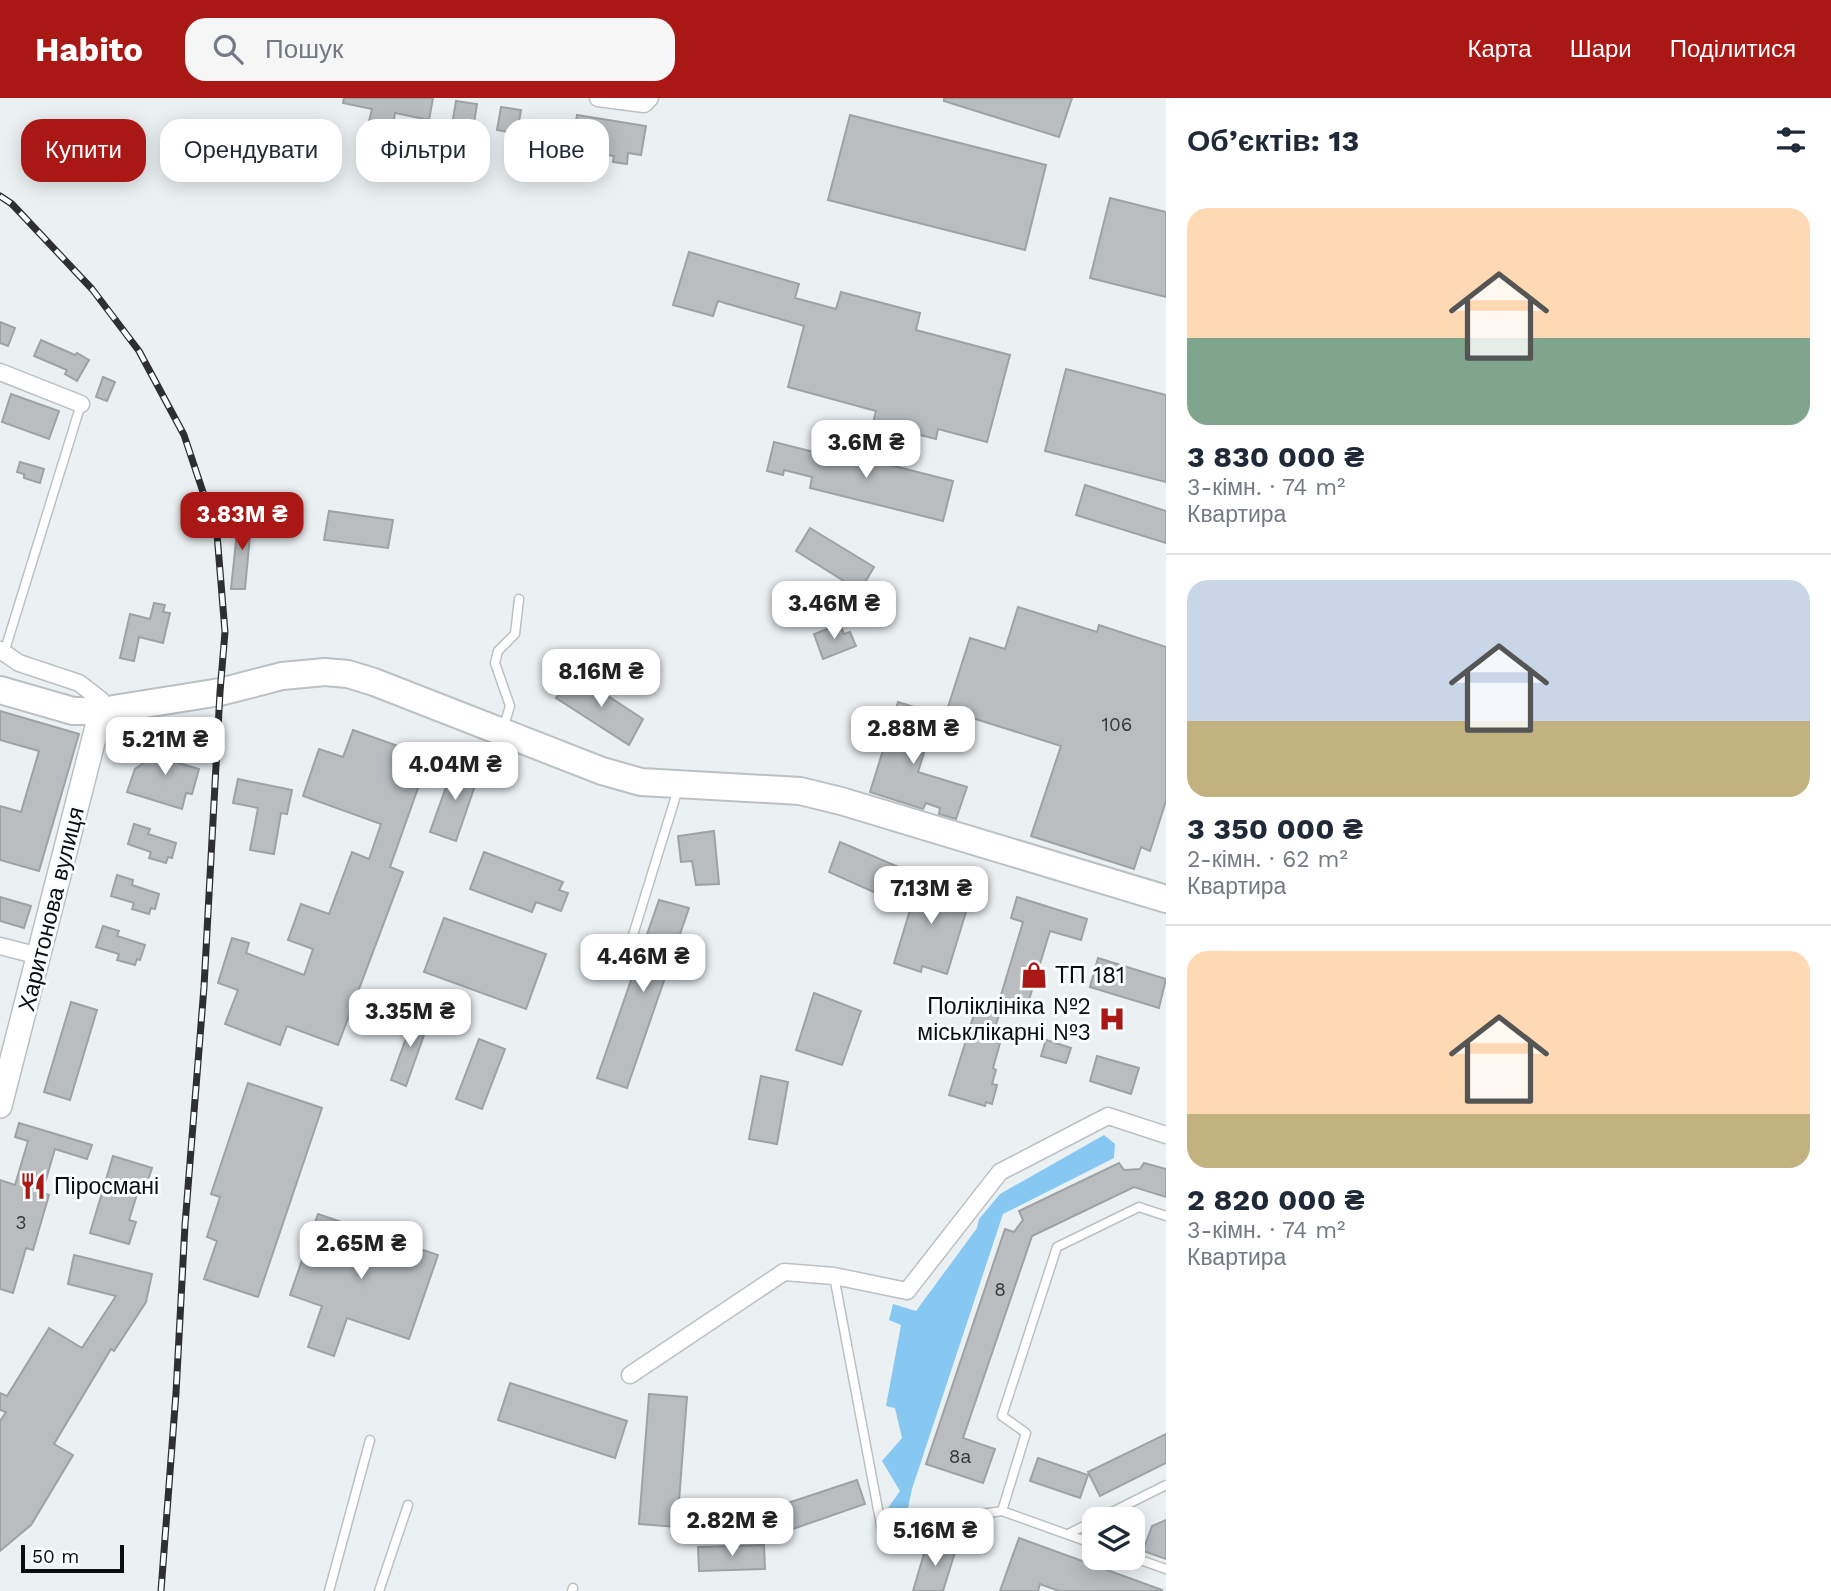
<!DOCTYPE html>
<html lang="uk">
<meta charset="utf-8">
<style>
body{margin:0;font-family:"Work Sans",sans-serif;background:#f6f6f7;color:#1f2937;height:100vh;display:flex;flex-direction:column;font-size:26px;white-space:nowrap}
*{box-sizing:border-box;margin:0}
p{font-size:23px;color:#747a83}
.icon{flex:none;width:38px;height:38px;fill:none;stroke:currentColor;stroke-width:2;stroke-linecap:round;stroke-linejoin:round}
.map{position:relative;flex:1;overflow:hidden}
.panel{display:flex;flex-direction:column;background:#fff;width:665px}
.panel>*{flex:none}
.top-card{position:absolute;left:21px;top:21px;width:665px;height:63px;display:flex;gap:14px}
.controls{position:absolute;left:1082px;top:1409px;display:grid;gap:14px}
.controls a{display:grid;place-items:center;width:63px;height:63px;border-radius:14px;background:#fff;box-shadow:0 4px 18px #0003;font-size:35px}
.scale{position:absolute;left:21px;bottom:18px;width:103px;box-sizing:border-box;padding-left:7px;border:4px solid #0c0d0e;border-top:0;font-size:19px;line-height:24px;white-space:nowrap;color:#0c0d0e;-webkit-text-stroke:5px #fafdff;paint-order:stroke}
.price{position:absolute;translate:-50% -60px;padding:0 16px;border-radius:14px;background:#fff;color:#222;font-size:23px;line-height:46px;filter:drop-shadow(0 2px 4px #0008)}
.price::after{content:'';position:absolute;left:50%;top:42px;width:21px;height:16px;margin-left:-10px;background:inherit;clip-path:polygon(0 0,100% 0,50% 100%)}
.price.selected{background:#aa1815;color:#fff}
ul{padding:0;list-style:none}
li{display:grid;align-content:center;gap:14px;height:371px;padding:0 21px}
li+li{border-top:2px solid #e0e1e3}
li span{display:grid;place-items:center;height:217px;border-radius:21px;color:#555}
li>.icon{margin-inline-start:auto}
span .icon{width:126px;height:126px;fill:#fffc;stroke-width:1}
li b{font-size:30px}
h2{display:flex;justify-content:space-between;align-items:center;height:84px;padding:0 21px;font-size:30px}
.tag{padding:0 24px;border-radius:21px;background:#fff;box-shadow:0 4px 18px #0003;font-size:24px;line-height:63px}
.tag.selected{background:#aa1815;color:#fff}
header{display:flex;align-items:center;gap:42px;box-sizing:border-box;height:98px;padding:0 35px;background:#aa1815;color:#fff}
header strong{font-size:33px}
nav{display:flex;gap:38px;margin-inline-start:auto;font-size:24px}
.search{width:490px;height:63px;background:#f6f6f7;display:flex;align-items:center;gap:18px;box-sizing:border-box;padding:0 24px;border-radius:21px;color:#747a83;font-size:26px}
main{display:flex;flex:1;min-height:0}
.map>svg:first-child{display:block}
.green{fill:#87c8f3}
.building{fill:#b9bdc0;stroke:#9ea2a5;stroke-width:2}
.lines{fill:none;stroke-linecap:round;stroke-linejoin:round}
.lane-casing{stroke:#bbc0c3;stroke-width:11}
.street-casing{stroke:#bbc0c3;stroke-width:19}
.secondary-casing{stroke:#bbc0c3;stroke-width:26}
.primary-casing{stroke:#bbc0c3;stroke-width:30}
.lane{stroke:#fff;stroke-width:8}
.street{stroke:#fff;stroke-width:16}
.secondary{stroke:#fff;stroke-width:23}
.primary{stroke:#fff;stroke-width:26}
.rail-casing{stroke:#2e2f31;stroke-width:7}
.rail{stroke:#fafdff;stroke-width:4.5;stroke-dasharray:13;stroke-linecap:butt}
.labels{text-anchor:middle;stroke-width:6;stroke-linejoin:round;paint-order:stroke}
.number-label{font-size:19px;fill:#37393a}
.street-label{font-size:23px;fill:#0c0d0e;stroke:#fafdff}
.poi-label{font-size:23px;fill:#0c0d0e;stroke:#fafdff;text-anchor:start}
</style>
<header>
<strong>Habito</strong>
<div class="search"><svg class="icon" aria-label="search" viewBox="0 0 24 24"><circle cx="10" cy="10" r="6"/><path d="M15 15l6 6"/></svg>Пошук</div>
<nav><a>Карта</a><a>Шари</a><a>Поділитися</a></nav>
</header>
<main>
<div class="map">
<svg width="1166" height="1493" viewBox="0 0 1166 1493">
<rect width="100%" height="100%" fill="#ebf0f3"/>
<path class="green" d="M1104,1037L1115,1046L1114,1060L1003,1116L912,1391L904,1429L892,1437L888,1410L900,1393L882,1363L902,1340L895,1310L886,1308L901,1227L889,1222L893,1206L916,1213L977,1130L979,1121L1000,1096Z"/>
<g class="building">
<path d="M344,0H433L429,22L395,15L393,28L369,23L372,11L343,5Z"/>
<path d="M944,0H1072L1059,39L944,3Z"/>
<path d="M456,3L477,6L473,31L452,27Z"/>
<path d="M501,9L521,12L517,36L497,32Z"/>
<path d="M577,17L646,28L641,57L628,55L627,66L613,64L614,58L571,52L572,47L559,45L562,28L575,30Z"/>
<path d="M850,17L1046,67L1025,152L828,102Z"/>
<path d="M1110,100L1166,114V199L1090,180Z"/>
<path d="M689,154L799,186L795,200L836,211L841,194L920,215L916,232L1010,257L987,344L938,331L936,341L873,325L876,313L788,289L804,228L718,203L713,218L673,207Z"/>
<path d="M0,224L15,230L8,248L0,245Z"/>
<path d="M41,242L75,257L77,255L89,262L77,283L65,276L67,272L34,258Z"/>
<path d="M1066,271L1166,297V384L1045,353Z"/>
<path d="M103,279L115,284L107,303L96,299Z"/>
<path d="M11,296L59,313L49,341L2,324Z"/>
<path d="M774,344L818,355L819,349L953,383L943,423L810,390L812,379L784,372L783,377L767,373Z"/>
<path d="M20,364L44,371L40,385L24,380V376L17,374Z"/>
<path d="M1085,387L1166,413V445L1076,417Z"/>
<path d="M329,413L393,422L388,450L324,442Z"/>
<path d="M239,415L252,416L245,491H231Z"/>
<path d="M810,430L874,469L860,493L796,453Z"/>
<path d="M154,505L165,507L163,514L170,515L163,545L139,539L134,563L120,560L130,516L150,521Z"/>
<path d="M1018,509L1097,534L1099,527L1166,549V703L1150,753L1141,749L1134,771L1031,738L1061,648L947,612L970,540L1005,551Z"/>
<path d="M840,526L844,536L850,534L856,548L823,561L814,536Z"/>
<path d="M576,577L643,621L629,647L556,600Z"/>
<path d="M898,604L936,616L918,674L967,689L956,721L939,716L940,710L926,705L923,711L870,694Z"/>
<path d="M0,613L79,636L39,773L0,762V708L21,714L39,653L0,642Z"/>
<path d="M353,632L429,659L390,769L403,774L338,947L287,928L280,947L225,926L238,892L218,885L232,840L249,845L246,855L304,877L313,851L288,842L301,806L329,816L352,754L369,761L381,726L303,698L319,651L343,659Z"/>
<path d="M180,640L191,655L178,665L199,671L192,696L186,695L182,711L127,694L135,671Z"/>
<path d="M455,664L480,673L456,743L430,734Z"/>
<path d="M238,681L292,692L287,716L281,715L274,756L250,752L258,710L233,705Z"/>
<path d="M134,726L150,731L148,736L176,745L172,760L168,759L166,765L149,760L151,754L128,746Z"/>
<path d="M714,733L719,786L696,787L692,763L681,764L678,738Z"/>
<path d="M840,744L901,770L889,801L829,774Z"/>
<path d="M484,754L563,784L559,792L568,795L561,813L536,804L532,814L470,791Z"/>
<path d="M923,769L946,777L940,794L969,804L947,876L922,868L921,874L894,865Z"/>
<path d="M117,777L133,782L132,787L159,796L155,811L151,810L149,816L132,811L134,805L111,798Z"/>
<path d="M0,799L31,808L24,830L0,823Z"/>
<path d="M1017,799L1087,821L1081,842L1050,833L1025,915L998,907L1023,824L1011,820Z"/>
<path d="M659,802L689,810L627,990L597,980Z"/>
<path d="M444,820L546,856L526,911L424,874Z"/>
<path d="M103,828L119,833L117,838L145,847L140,862L137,861L135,867L117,862L119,856L96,849Z"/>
<path d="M1098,860L1166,881L1159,910L1090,889Z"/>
<path d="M814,895L861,913L842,967L796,952Z"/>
<path d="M71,904L97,912L70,1002L44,994Z"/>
<path d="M976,910L999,917L991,943L1000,945L993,970L996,972L992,986L997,987L992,1006L986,1004L985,1008L949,997Z"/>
<path d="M415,915L430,920L406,988L391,982Z"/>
<path d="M479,941L505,951L482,1011L456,1001Z"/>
<path d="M1046,942L1071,950L1066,965L1041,958Z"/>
<path d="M1097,958L1139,970L1131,996L1090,983Z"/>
<path d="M761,978L788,984L777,1046L749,1041Z"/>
<path d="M248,985L322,1010L258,1199L204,1181L217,1143L207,1139L220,1099L211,1096Z"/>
<path d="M19,1025L92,1047L87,1061L55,1051L42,1095L49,1097L33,1152L26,1150L13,1195L0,1191V1082L15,1087L28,1043L15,1039Z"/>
<path d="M113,1058L152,1070L145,1092L139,1090L129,1122L136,1124L129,1146L90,1135Z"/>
<path d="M1119,1065L1124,1072L1140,1071L1144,1065L1166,1071V1099L1134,1089L1032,1138L963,1340L995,1351L983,1385L926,1366L1005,1131L1014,1134L1023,1122L1019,1113Z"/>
<path d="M318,1116L438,1157L409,1241L347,1220L334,1258L308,1249L322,1208L290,1197Z"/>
<path d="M74,1157L152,1176L146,1204L114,1253L111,1251L54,1346L73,1357L31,1427L0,1453V1323L6,1314L0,1312V1295L7,1298L49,1230L82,1250L116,1198L68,1186Z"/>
<path d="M510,1285L627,1323L615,1360L498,1322Z"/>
<path d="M649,1296L687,1299L677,1429L639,1426Z"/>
<path d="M1166,1336V1365L1100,1398L1088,1374Z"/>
<path d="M1038,1360L1088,1377L1080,1400L1030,1383Z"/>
<path d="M857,1382L865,1406L790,1432L782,1407Z"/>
<path d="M1166,1422V1461L1143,1453L1152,1428Z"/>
<path d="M1019,1440L1162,1492L1161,1493H1059L1040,1486L1038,1493H1000Z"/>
<path d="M928,1442L956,1451L943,1493H913Z"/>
<path d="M764,1447L765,1471L699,1473L698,1449Z"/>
</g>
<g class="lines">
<defs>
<g id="lane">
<path d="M4,555L81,306"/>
<path d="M503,631L510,608L495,565L498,553L515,536L519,501"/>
<path d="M621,876L678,691"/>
<path d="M834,1178L883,1438L888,1445L898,1441L916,1426L1002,1413L1094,1446"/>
<path d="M1002,1413L1026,1335L1002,1318L1057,1149L1139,1109L1166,1118"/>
<path d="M1098,1421L1166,1387"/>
<path d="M1068,1436L1094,1423"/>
<path d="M1132,1459L1166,1471"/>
<path d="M329,1493L370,1342"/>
<path d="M379,1493L408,1407"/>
<path d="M572,1493L573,1490"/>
</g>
<g id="street">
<path d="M598,0L644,6L650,0"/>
<path d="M0,274L81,306"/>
<path d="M0,552L19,565L79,585L101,602V613"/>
<path d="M0,848L39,858"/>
<path d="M630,1277L784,1174L834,1178L907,1193L1000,1074L1108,1018L1166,1037"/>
</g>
<path id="secondary" d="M0,1008L101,613"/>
<path id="primary" d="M0,592L73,613H101L220,594L282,578L325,574L348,576L374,584L602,673L641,684L800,693L841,703L1166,801"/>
</defs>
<use href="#lane" class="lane-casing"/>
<use href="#street" class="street-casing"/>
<use href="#secondary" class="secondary-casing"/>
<use href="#primary" class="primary-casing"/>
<use href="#lane" class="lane"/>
<use href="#street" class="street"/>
<use href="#secondary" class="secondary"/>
<use href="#primary" class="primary"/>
<defs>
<path id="rail" d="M0,98L12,106L92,191L139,253L184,337L217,436L225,534L220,594L204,889L185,1127L176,1295L161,1493"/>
</defs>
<use href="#rail" class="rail-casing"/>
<use href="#rail" class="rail"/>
</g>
<defs>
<symbol id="shop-bare" viewBox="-9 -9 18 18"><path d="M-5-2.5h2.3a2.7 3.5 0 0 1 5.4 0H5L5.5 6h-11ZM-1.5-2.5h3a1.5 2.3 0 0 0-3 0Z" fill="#aa1815" stroke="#fafdff" stroke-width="2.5" paint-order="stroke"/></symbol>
<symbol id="hospital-bare" viewBox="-9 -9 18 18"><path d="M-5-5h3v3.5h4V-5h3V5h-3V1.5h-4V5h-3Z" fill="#aa1815" stroke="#fafdff" stroke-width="2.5" paint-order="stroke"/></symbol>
<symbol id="restaurant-bare" viewBox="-9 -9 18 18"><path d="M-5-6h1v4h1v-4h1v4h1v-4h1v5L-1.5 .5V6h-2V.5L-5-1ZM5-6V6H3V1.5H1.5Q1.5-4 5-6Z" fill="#aa1815" stroke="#fafdff" stroke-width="2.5" paint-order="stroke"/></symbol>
</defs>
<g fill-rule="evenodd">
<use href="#shop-bare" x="1015" y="858" width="38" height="38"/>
<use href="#hospital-bare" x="1093" y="902" width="38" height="38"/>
<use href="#restaurant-bare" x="14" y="1069" width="38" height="38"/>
</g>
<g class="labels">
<g class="number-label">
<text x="1117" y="633">106</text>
<text x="21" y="1131">3</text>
<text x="1000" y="1198">8</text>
<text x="960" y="1365">8а</text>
</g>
<g class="street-label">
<text transform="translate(51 811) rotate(-76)" y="8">Харитонова вулиця</text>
</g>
<g class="poi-label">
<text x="1055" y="885">ТП 181</text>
<text x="1091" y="916" text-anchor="end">Поліклініка №2<tspan x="1091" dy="26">міськлікарні №3</tspan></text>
<text x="54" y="1096">Піросмані</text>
</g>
</g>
</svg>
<div class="controls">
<a><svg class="icon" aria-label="layers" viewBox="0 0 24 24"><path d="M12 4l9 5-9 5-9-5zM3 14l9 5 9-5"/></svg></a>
</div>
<div class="scale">50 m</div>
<b class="price" style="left:866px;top:382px">3.6M ₴</b>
<b class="price selected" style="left:242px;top:454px">3.83M ₴</b>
<b class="price" style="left:834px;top:543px">3.46M ₴</b>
<b class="price" style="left:601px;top:611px">8.16M ₴</b>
<b class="price" style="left:913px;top:668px">2.88M ₴</b>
<b class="price" style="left:165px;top:679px">5.21M ₴</b>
<b class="price" style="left:455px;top:704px">4.04M ₴</b>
<b class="price" style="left:931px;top:828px">7.13M ₴</b>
<b class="price" style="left:643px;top:896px">4.46M ₴</b>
<b class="price" style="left:410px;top:951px">3.35M ₴</b>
<b class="price" style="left:361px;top:1183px">2.65M ₴</b>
<b class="price" style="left:732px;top:1460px">2.82M ₴</b>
<b class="price" style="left:935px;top:1470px">5.16M ₴</b>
<div class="top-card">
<a class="tag selected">Купити</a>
<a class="tag">Орендувати</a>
<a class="tag">Фільтри</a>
<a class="tag">Нове</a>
</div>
</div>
<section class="panel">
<h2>Об’єктів: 13<svg class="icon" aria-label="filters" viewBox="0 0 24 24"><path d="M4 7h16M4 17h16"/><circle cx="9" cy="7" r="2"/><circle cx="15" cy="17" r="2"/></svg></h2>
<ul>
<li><span style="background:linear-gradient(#ffd9b3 60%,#7fa58c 0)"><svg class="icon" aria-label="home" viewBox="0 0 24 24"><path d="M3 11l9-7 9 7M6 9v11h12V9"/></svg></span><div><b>3 830 000 ₴</b><p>3-кімн. · 74 m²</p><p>Квартира</p></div></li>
<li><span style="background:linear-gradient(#c9d6e8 65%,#c2b280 0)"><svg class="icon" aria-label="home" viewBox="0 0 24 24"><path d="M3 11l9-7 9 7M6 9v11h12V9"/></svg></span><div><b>3 350 000 ₴</b><p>2-кімн. · 62 m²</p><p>Квартира</p></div></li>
<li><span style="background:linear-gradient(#ffd9b3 75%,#c2b280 0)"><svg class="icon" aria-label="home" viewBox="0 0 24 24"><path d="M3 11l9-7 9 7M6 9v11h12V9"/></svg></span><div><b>2 820 000 ₴</b><p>3-кімн. · 74 m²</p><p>Квартира</p></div></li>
</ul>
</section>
</main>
